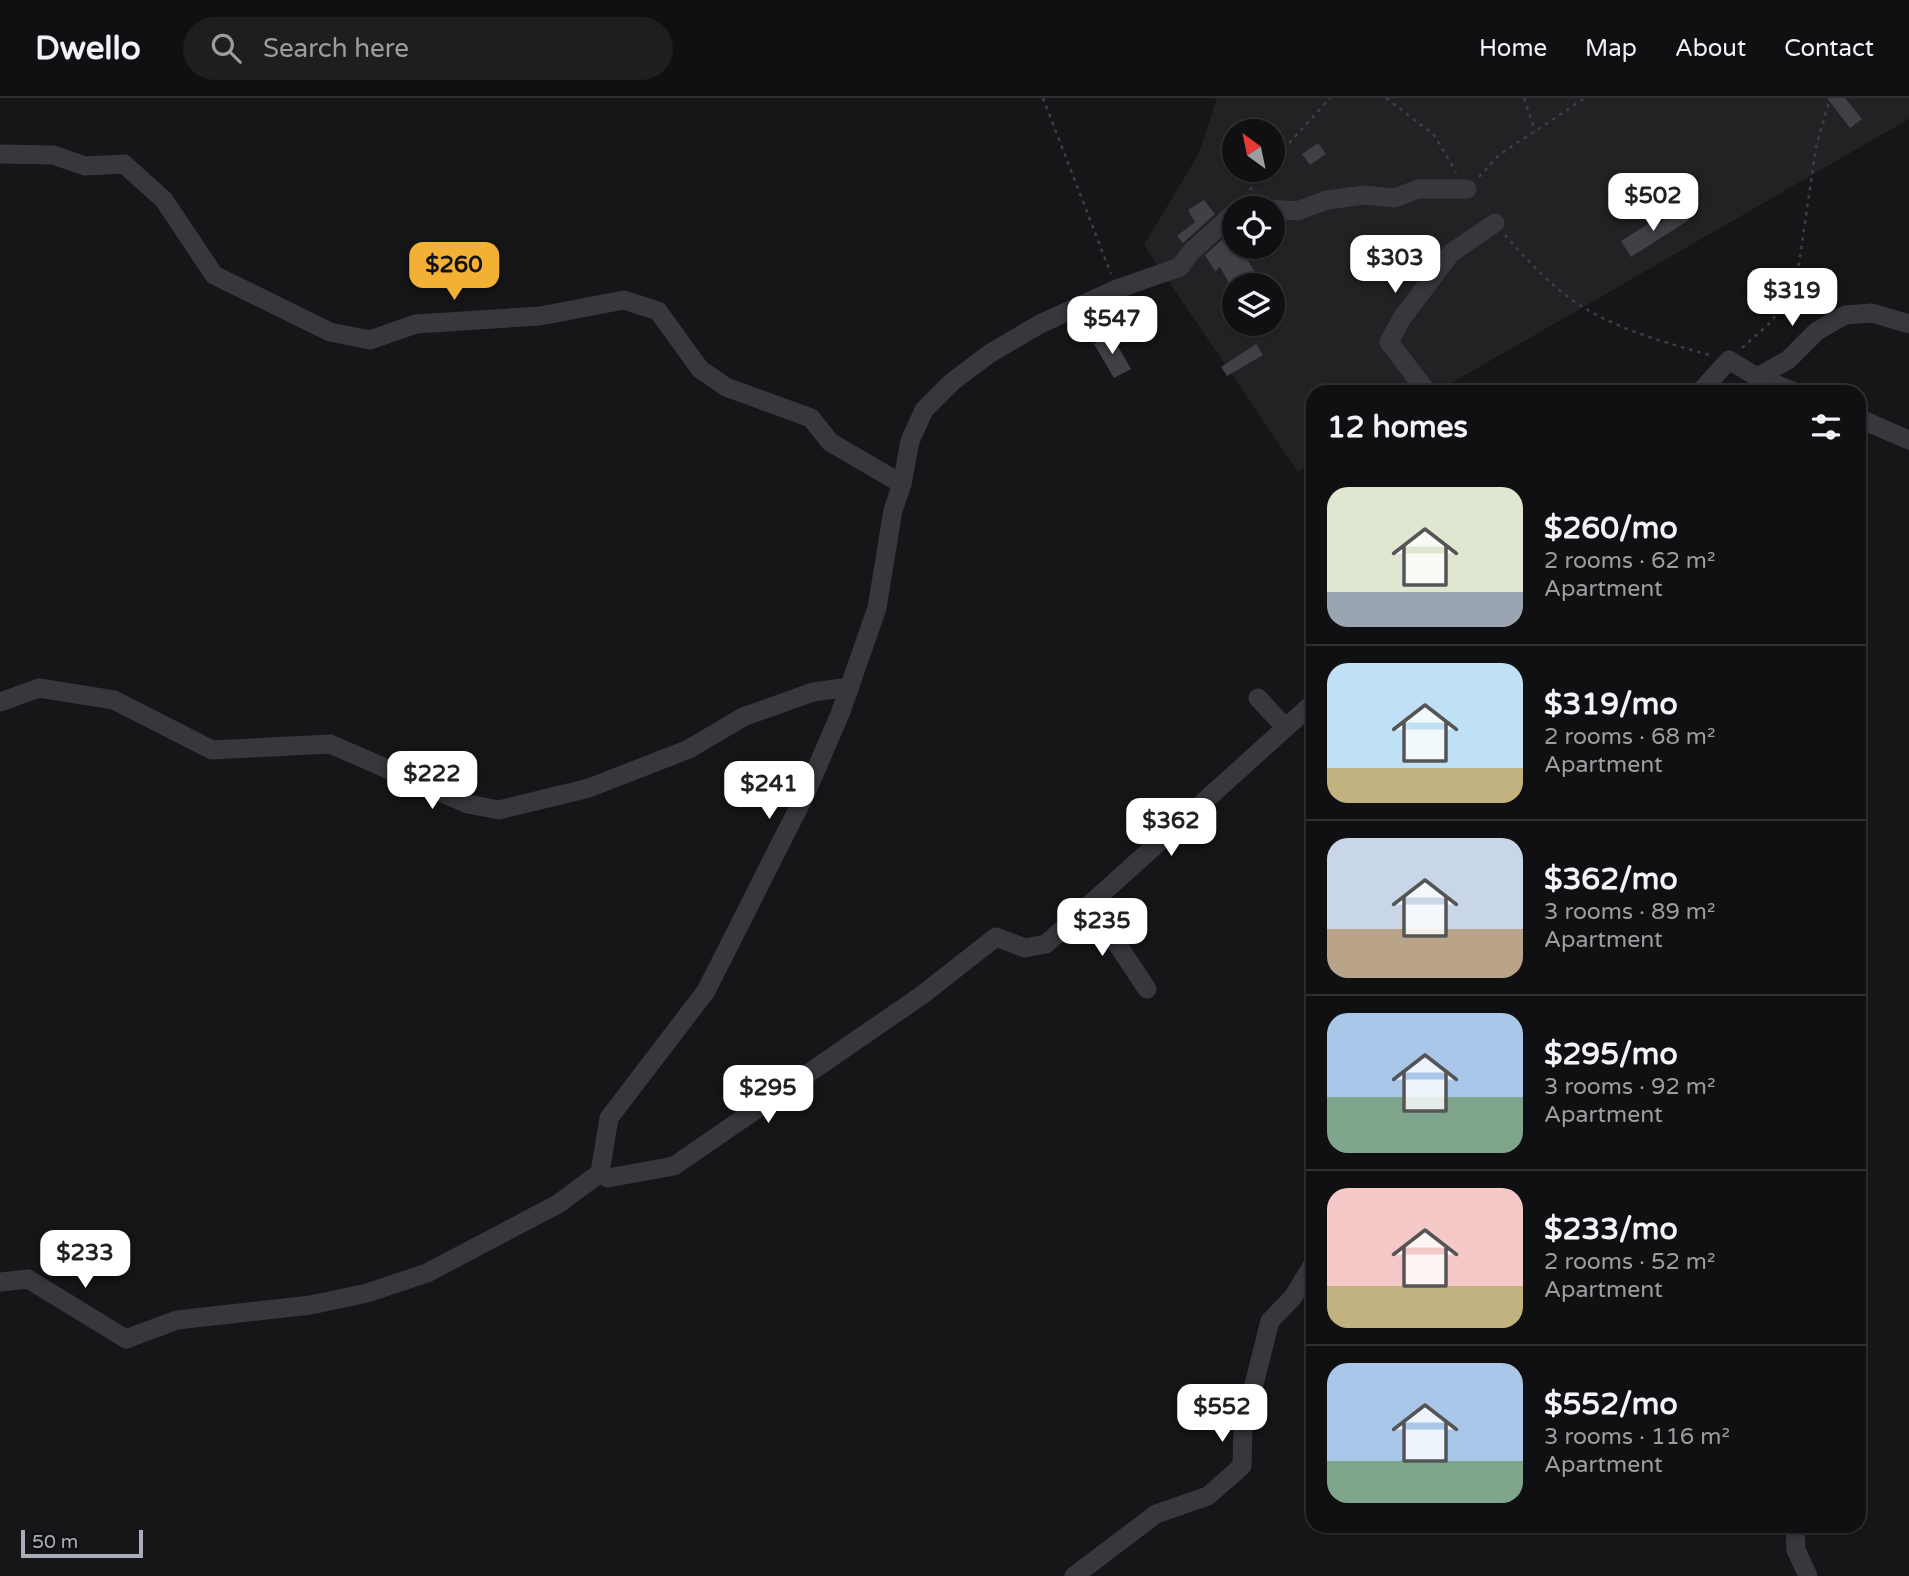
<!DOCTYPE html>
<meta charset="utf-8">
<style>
body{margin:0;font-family:"Varela Round",sans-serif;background:#1e1e20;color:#f1f3f6;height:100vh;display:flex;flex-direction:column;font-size:26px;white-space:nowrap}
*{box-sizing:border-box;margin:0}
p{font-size:23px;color:#9c9d9f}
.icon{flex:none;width:38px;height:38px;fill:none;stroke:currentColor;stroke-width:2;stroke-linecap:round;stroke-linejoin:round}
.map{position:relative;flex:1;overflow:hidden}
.side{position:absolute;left:1306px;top:287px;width:560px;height:1148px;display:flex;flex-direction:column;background:#101012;border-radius:21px;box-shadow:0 2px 5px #0004,0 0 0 2px #303032}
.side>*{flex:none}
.needle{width:46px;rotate:327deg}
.fabs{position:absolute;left:1222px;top:21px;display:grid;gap:14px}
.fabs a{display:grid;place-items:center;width:63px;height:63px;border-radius:50%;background:#101012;box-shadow:0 2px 5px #0004,0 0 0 2px #303032;font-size:35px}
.scale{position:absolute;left:21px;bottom:18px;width:122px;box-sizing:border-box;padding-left:7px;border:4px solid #a8adb8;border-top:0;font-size:19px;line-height:24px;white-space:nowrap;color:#a8adb8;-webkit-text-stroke:5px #111113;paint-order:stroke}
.price{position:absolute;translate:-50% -60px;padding:0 16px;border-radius:14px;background:#fff;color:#222;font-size:23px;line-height:46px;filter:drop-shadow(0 2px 4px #0008)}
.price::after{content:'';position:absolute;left:50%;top:42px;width:21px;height:16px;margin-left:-10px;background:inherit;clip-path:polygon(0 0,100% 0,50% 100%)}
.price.selected{background:#f2b134;color:#111}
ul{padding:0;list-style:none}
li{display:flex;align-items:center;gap:21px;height:175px;padding:0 21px}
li+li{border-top:2px solid #303032}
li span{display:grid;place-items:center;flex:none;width:196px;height:140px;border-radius:21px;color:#555}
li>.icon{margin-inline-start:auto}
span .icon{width:84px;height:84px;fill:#fffc;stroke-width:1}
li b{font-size:30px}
h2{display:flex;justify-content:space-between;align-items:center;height:84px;padding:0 21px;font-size:30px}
header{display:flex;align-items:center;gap:42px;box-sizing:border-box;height:98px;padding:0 35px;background:#101012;border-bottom:2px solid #303032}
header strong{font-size:33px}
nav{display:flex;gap:38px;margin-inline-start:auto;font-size:24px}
.search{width:490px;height:63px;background:#1e1e20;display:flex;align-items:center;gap:18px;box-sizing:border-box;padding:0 24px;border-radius:38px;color:#9c9d9f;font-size:26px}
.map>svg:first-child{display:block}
.built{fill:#222225;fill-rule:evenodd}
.building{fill:#404145}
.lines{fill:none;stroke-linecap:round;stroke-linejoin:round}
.path{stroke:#3d3f44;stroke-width:2.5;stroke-dasharray:3.5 5;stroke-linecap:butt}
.street{stroke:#37383d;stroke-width:19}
</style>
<header>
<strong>Dwello</strong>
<div class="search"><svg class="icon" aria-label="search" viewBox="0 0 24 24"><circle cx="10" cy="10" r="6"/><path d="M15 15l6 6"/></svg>Search here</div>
<nav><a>Home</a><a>Map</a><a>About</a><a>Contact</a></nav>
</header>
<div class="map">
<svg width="1909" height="1478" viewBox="0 0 1909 1478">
<rect width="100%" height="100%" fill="#161618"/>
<path class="built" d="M1217,0H1909V21L1436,294H1312V366L1298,374L1144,147L1199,55ZM1234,33H1272V72H1234ZM1234,110H1272V149H1234ZM1234,187H1272V226H1234Z"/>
<g class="building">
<path d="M1827,0H1845L1862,21L1850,30Z"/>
<path d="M1318,45L1326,56L1310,67L1302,56Z"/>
<path d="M1204,102L1215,116L1183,145L1177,138L1195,124L1188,112Z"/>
<path d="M1681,111L1689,122L1631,159L1621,143L1651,124L1654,129Z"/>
<path d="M1232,133L1234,149H1242L1240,150L1257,177L1240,187H1234L1233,192L1220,169L1215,173L1205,157Z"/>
<path d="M1111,236L1131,271L1114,280L1094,246Z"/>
<path d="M1256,246L1263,257L1227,278L1221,269Z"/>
</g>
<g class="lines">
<g class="path">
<path d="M1043,0L1111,176"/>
<path d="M1386,0L1434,37L1456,74"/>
<path d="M1524,0L1535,33"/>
<path d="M1272,64L1330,0"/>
<path d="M1479,79L1499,57L1585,0"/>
<path d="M1250,92L1266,72"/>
<path d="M1505,137C1525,160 1549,186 1575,204C1615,231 1664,244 1709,257"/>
<path d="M1742,250L1771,224L1786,202L1798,172L1816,49L1830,0"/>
</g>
<g class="street">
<path d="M0,56L53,57L85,68L124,66L164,102L214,177L330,234L370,242L416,226L540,218L624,202L658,213L700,271L726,289L811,320L830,344L902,386"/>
<path d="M1244,110H1260"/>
<path d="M1272,111L1297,113L1327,102L1364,97L1395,100L1418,91H1467"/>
<path d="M1757,279L1795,294"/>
<path d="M1427,294L1389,244L1402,220L1451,155L1495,125"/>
<path d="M1700,294L1729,262L1757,279L1788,262L1817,233L1845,217L1872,215L1909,226"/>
<path d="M1858,320L1909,342"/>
<path d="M1258,600L1285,629"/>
<path d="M0,604L39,590L114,602L212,652L330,646L468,706L499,712L589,690L689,651L743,619L813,594L850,589"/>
<path d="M1092,808L1147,891"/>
<path d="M600,1075L608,1080L674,1068L922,897L996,839L1025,850L1046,846L1312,606"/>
<path d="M0,1184L28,1181L126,1241L177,1222L311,1207L367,1195L427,1175L558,1106L600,1075L609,1020L706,893L805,697L840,616L877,510L893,412L902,386L910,343L924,312L952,284L989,256L1040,226L1117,191L1180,169L1191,154L1234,115"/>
<path d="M1795,1428L1796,1452L1808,1478"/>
<path d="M1074,1478L1156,1416L1208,1398L1242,1368L1243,1330L1270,1223L1293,1199L1312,1168"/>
</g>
</g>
</svg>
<div class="fabs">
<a><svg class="needle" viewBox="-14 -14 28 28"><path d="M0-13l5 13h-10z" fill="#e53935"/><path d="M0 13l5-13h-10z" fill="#9c9d9f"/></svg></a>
<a><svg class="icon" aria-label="locate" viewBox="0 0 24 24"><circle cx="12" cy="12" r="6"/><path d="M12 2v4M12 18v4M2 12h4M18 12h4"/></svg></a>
<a><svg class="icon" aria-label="layers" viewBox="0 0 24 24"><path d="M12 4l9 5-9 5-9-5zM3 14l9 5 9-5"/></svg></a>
</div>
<div class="scale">50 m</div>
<b class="price" style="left:1653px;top:135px">$502</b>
<b class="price" style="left:1395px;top:197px">$303</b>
<b class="price selected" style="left:454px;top:204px">$260</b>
<b class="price" style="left:1792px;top:230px">$319</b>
<b class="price" style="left:1112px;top:258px">$547</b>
<b class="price" style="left:432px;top:713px">$222</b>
<b class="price" style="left:769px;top:723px">$241</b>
<b class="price" style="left:1171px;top:760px">$362</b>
<b class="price" style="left:1102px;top:860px">$235</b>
<b class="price" style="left:768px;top:1027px">$295</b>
<b class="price" style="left:85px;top:1192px">$233</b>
<b class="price" style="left:1222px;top:1346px">$552</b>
<section class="side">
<h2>12 homes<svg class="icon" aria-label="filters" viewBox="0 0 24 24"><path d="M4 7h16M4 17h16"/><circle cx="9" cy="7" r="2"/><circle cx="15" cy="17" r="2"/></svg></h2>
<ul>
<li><span style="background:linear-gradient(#dfe7d0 75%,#9aa5b1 0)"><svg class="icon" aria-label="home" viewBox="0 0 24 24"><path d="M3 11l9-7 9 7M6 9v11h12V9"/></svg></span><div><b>$260/mo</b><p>2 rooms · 62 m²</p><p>Apartment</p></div></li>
<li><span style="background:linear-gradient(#bfe0f5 75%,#c2b280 0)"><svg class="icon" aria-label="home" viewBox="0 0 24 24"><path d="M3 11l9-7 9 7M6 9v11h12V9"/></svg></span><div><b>$319/mo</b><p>2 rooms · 68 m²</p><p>Apartment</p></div></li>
<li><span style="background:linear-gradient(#c9d6e8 65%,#b9a48a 0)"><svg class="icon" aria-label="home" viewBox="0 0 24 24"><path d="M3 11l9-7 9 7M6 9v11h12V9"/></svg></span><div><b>$362/mo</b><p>3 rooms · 89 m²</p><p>Apartment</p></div></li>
<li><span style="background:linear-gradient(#a9c7e8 60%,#7fa58c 0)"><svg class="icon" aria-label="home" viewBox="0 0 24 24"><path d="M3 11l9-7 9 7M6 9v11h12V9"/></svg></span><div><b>$295/mo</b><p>3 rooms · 92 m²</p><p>Apartment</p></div></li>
<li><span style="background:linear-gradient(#f6c9c9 70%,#c2b280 0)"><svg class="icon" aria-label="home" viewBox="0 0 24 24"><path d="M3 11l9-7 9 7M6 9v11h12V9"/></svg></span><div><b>$233/mo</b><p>2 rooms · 52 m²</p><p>Apartment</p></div></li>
<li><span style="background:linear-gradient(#a9c7e8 70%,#7fa58c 0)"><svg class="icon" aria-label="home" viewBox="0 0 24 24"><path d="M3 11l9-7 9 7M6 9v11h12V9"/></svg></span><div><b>$552/mo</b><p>3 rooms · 116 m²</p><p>Apartment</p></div></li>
</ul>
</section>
</div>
